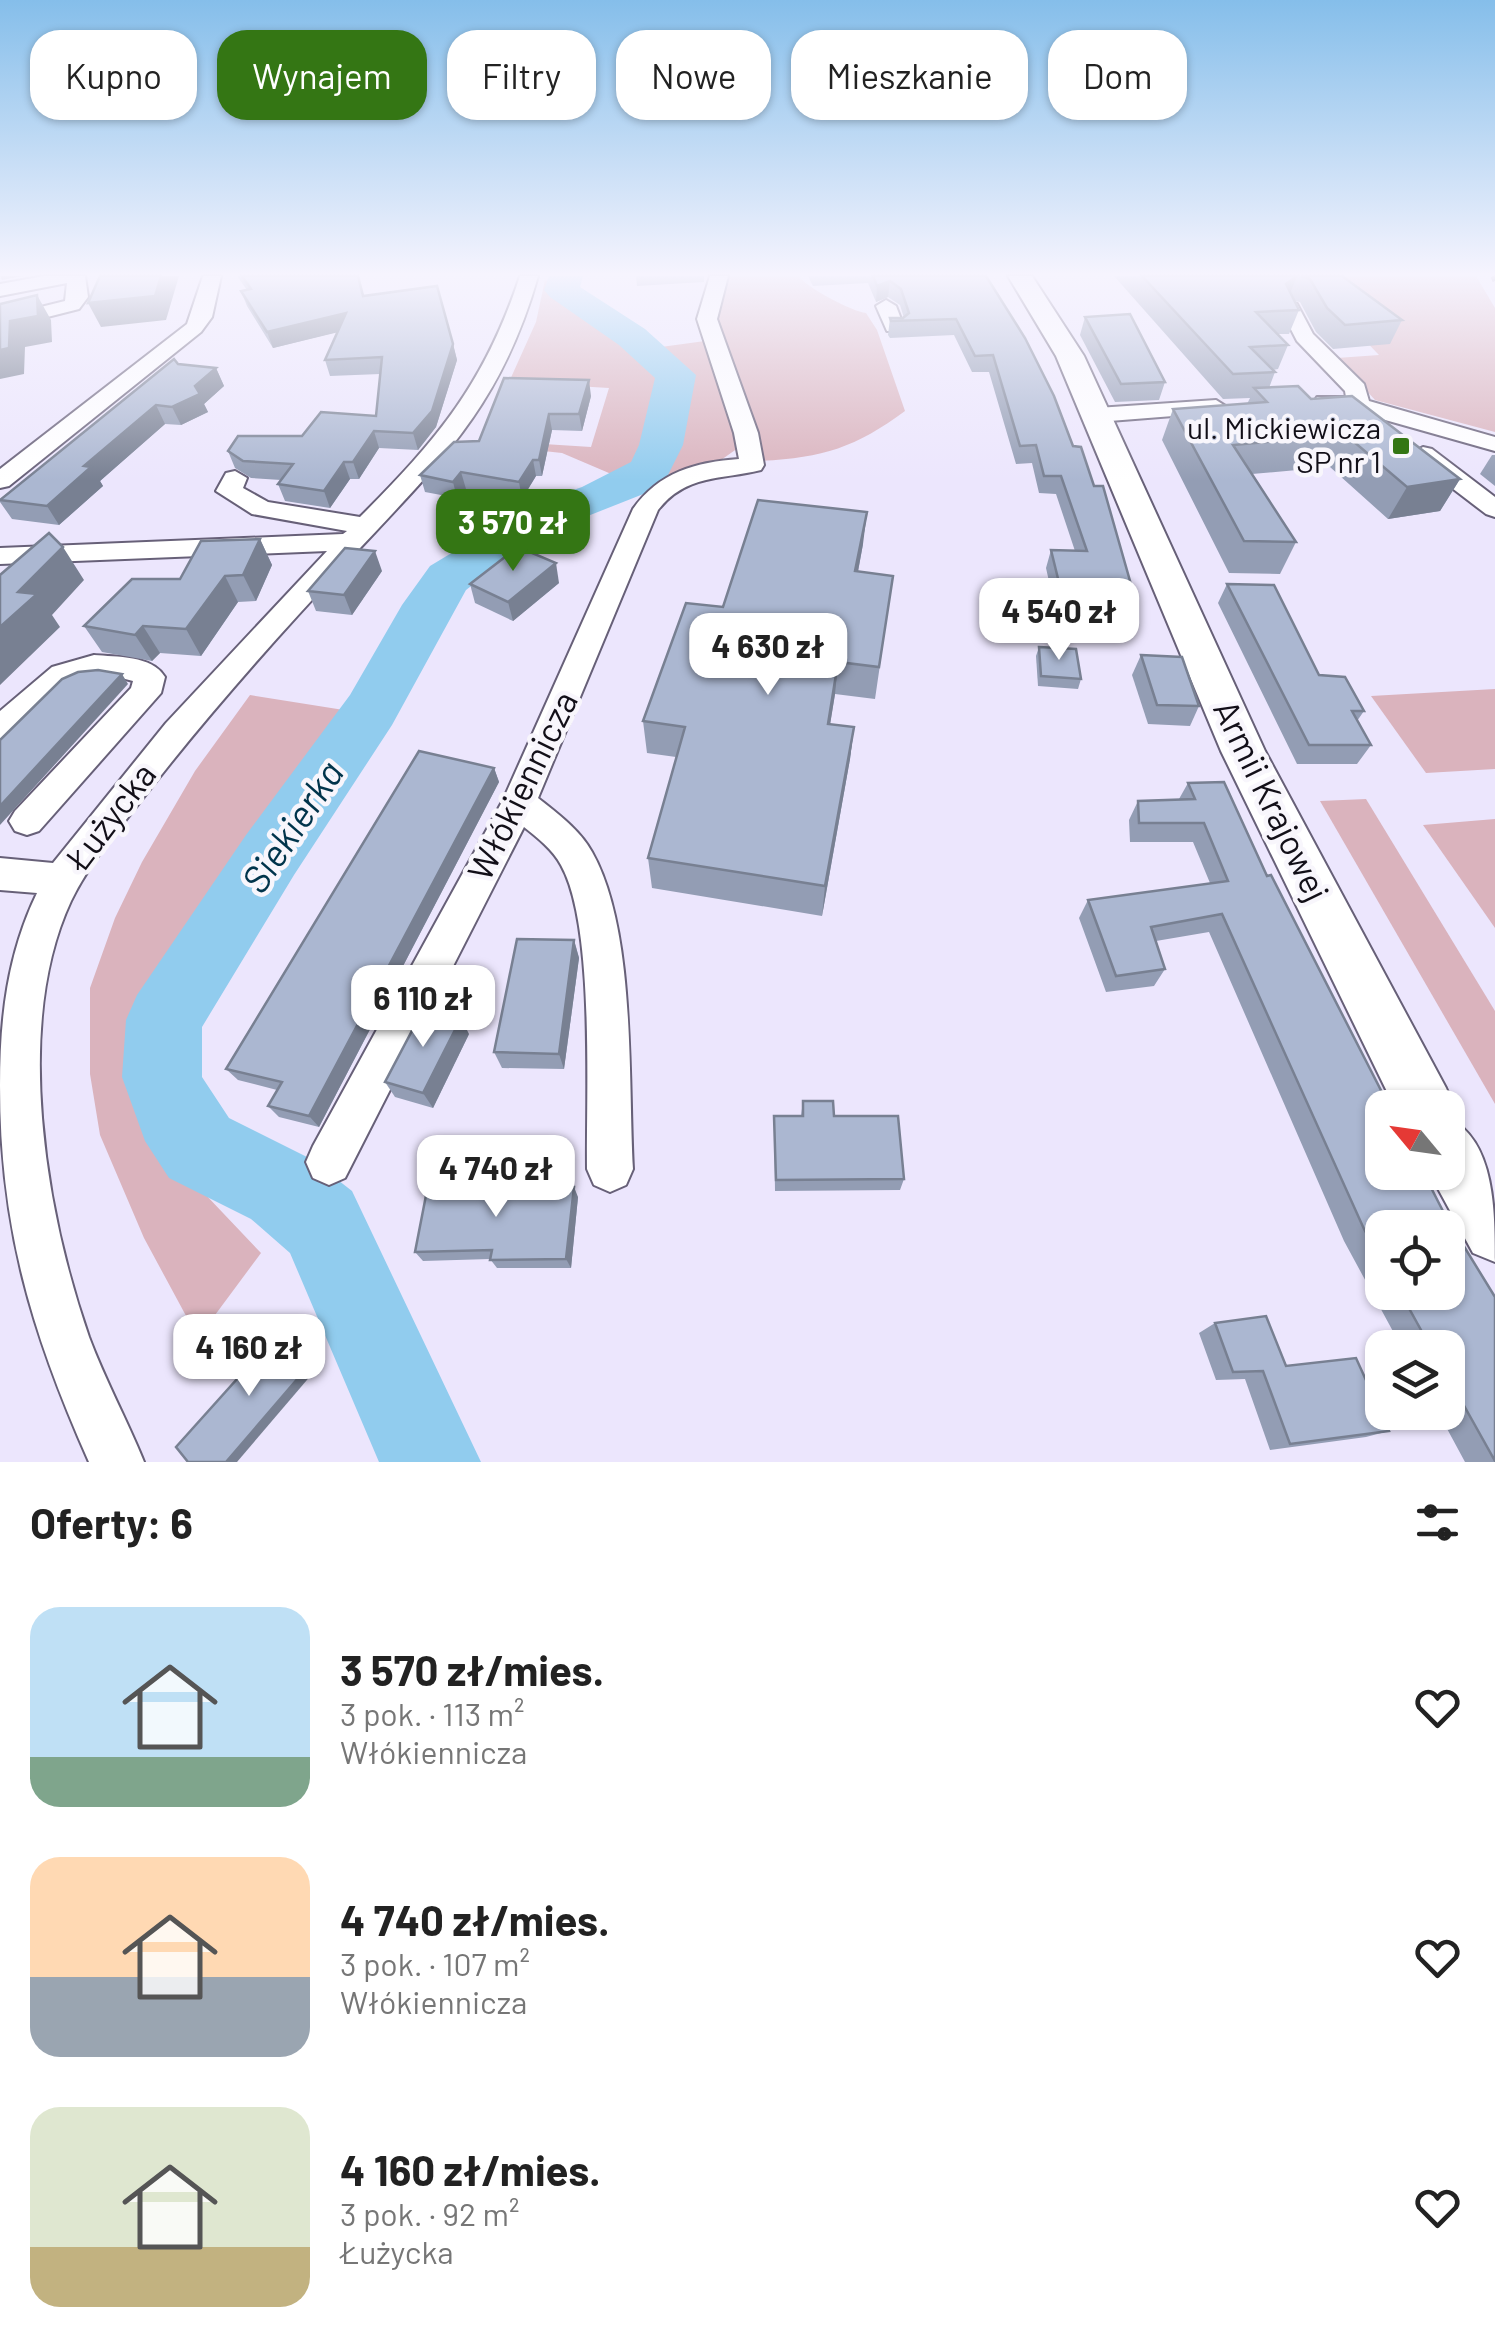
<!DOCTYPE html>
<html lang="pl">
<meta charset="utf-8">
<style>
body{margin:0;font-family:Barlow,sans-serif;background:#f2f2f2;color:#222;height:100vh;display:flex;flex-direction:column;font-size:38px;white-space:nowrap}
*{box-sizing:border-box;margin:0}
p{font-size:32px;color:#767676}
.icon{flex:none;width:55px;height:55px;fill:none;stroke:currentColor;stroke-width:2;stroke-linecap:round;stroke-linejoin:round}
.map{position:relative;height:1462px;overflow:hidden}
.sheet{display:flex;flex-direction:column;background:#fff;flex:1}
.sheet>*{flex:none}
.top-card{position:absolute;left:30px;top:30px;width:1435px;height:90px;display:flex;gap:20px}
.needle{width:65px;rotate:299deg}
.fabs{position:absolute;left:1365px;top:1090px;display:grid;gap:20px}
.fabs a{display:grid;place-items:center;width:100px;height:100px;border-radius:20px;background:#fff;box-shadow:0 2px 8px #0004;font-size:50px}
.price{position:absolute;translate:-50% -85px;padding:0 22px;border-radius:20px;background:#fff;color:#222;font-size:32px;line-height:65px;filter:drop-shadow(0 2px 5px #0008)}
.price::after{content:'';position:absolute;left:50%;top:60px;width:30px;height:22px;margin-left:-15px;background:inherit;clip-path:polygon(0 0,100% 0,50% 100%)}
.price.current{background:#347614;color:#fff}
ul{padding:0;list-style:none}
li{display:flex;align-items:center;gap:30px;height:250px;padding:0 30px}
li span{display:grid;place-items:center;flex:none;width:280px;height:200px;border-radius:30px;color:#555}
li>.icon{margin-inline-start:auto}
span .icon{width:120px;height:120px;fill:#fffc;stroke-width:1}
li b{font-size:42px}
h2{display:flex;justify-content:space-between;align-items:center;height:120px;padding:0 30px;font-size:42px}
.pill{padding:0 35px;border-radius:30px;background:#fff;box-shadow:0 2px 8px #0004;font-size:35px;line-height:90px}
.pill.current{background:#347614;color:#fff}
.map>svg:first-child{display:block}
.green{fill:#dab3bd}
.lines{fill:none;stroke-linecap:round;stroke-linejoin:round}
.river{fill:#91ccee;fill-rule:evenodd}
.minor-casing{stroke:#676078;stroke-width:4}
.major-casing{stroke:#676078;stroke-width:4}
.minor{fill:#fff;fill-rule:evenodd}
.major{fill:#fff;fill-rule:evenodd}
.rail{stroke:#3c3945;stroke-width:5;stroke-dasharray:11 11;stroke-linecap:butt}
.wall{fill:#939db4;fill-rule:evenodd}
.shaded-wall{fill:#788092}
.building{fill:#abb7d1;stroke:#788092;stroke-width:2.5}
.poi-dot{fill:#347614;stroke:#f8f6fc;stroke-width:4}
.labels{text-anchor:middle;stroke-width:9;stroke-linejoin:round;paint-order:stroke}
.far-poi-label{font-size:30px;fill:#120f18;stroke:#f8f6fc;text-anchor:end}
.street-label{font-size:35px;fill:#120f18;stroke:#f8f6fc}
.water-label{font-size:38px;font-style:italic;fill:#00344b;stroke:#f8f6fc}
</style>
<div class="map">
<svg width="1495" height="1462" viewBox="0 0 1495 1462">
<rect width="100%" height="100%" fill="#ece6fd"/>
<g class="green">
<path d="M728,276H799C805,287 853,312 866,313L877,330L905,411C855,448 822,458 759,461L716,321Z"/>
<path d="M1291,276H1476L1495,308V432L1375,400L1337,358L1379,355L1330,304Z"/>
<path d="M545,280L552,284L557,295C582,311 662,353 666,382C668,394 658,407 656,419C651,447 645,461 623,479L562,453L525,449L528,443L591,447L609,388L509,382L536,322Z"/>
<path d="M705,341L731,411L738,448L721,460L654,485C666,461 689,405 684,378C682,365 670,356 661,347Z"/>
<path d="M1495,689V769L1426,773L1371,696Z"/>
<path d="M250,695L350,711L229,892L147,1032L145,1099L167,1154L261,1253L198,1338L144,1238L100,1135L90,1074V988L115,918L142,862L195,771Z"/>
<path d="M1366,799L1495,1011V1104L1320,801Z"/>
<path d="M1495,819V928L1423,825Z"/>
</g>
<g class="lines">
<path class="river" d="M549,276H583L580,287L645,329L696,375L683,445L666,479L651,491L565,525L497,566L466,590L392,725L294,875L202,1027V1077L229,1118L311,1159L352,1191L481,1462H379L290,1253L251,1219L169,1178L145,1141L122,1077L126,1020L137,995L246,835L350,695L402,605L430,566L531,505L582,487L631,462L639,445L655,378L619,345L550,297L544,290Z"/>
<defs>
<g id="minor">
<path d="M44,276H85L88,297L79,309L0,329V317L65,301L67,283L0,296V284Z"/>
<path d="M203,276H221L212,317L201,332L9,486L0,488V469L187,324Z"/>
<path d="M520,276H538C500,409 438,464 348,561C275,639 205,718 140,802C116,833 88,865 71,901C13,1025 46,1213 89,1337C105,1380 127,1420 144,1462H89C32,1334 0,1228 0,1086C0,1019 7,955 37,893L0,890V858L53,863L166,723L327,551L0,564V548L343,534L347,531L252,514L216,491L226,473L235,471L247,478L243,488L268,502L360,517C438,439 485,383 520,276Z"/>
<path d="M710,276H728L717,319L758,433L764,465L761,470C721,480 686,474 658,510L538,798C558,814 580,830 592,852C636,930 628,1079 633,1169L626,1185L610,1192L594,1185L587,1169C586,1096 595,925 561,865C553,850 538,838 524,827L345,1178L329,1185L313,1178L306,1162L313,1146L503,800L633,509C659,472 696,462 739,459L734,433L697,319Z"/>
<path d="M886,300L896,306L904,327L901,331H887L876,306Z"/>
<path d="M1290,302L1297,304L1313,334L1364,384L1369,401L1495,437V451L1357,412L1317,407L1314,402L1317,397H1346L1345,391L1297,341L1280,308Z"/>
<path d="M1216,400L1227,407L1224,412L1097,422L1086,415L1097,408Z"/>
<path d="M1423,447L1432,449L1495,497V517L1486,514L1414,459L1411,454Z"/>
<path d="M94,655C116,657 152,655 165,677L161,693L39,831L27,835L15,831L9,821L15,811L131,688L133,681C49,657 52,727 0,743V711L52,667Z"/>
</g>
<path id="major" d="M1008,276H1032L1084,356L1265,751L1446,1088L1455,1108L1450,1119C1495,1142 1495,1212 1495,1262L1473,1253L1429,1172H1448V1108H1395L1221,751L1056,356Z"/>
</defs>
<use href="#minor" class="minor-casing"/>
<use href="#major" class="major-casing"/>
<use href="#minor" class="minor"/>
<use href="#major" class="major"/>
<path class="rail" d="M1493,276L1495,281"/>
</g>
<g class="wall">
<path d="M237,276H359L364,296L453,344L457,360L436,427L418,450L379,448L359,479H350L330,508L285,501L278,484L281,480L251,478L235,468L228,451L302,436L376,416L380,374L330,376L325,360L337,332L273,348L247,306L241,291L247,290Z"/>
<path d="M636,276H704V282L637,286Z"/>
<path d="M808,276H986L1094,486L1136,602L1129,620L1057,617L1046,568L1051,550L1075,551L1056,494L1039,493L1032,463L1016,464L989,372H972L954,335L890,338L888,335L890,318H904L900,305L888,297L876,302L868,283L813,286Z"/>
<path d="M1114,276H1342L1402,320L1390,344L1333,349L1316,332L1300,302L1295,301L1299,310L1289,334H1278L1288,345L1278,369L1273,370L1275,372L1269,388L1311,399L1460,479L1440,511L1388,519L1330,467L1252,474L1296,542L1280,574L1229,573L1162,440L1173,409L1247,404L1250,398L1223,399Z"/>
<path d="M1085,317L1165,382L1159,400L1115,402L1080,335Z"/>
<path d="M178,364L216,368L224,386L204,404L208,412L181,425L165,424L100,481L103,486L59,525L12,519L0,502V499Z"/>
<path d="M591,396L582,431L552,430L542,476H536L522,499L466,489L457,498L425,492L420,475L479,441Z"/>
<path d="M1492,455H1495V486L1480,474Z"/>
<path d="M260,539L272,565L256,601L238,602L201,656L160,653L152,661L102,652L84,626Z"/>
<path d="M863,544L858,572L893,576L875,699L835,694L830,724L854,727L850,759L822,916L652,888L648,858L676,757L647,753L643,721L723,607Z"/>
<path d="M382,571L352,615L316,611L308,591Z"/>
<path d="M559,583L513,621L475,603L470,584Z"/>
<path d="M1227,584L1319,675L1364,711L1357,721L1371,745L1357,764H1297L1218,603Z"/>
<path d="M1039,647L1081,679L1078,689L1038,686L1036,656Z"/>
<path d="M1141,655L1199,706L1190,726L1148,724L1132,675Z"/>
<path d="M494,768L499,782L319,1127L279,1117L268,1106L277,1090L238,1080L226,1069Z"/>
<path d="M1224,782L1267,876L1271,875L1390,1108H1382V1172H1423L1446,1217L1495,1297V1462H1465L1438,1412H1448V1348H1402L1344,1241L1209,932L1156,941L1165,969L1154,986L1106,992L1079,918L1088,900L1210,883L1193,842H1130L1129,820L1138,801L1179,799L1188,783ZM1382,1228H1448V1292H1382Z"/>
<path d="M574,940L579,958L564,1069L502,1068L494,1052Z"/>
<path d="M469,1034L433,1108L395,1097L385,1082Z"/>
<path d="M803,1101L834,1116L904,1179L900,1190L775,1191L774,1116H801Z"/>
<path d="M496,1178L502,1188L578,1197L571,1268H497L490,1259L423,1261L415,1252Z"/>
<path d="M1215,1323L1286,1366L1389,1431L1366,1437L1270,1450L1245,1379L1216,1380L1199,1333Z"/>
</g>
<g class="shaded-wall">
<path d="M0,276H23L2,280Z"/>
<path d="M161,276H179L166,320L101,327L88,303Z"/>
<path d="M1297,276L1288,299L1286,284Z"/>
<path d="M890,281L888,297L876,302L877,286Z"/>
<path d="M37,295L51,320L52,342L25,347L24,374L0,379V350L10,321Z"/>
<path d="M346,313L351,329L273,348L267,332Z"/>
<path d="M453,344L457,360L436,427L418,450L413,433Z"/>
<path d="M216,368L224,386L204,404L208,412L181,425L172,407Z"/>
<path d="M589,380L591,396L582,431L579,414Z"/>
<path d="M156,405L165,424L100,481L103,486L59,525L47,506L84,466Z"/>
<path d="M549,414L552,430L542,476L539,460Z"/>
<path d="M374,431L379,448L359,479L353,462Z"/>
<path d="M533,460L536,476L522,499L519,482Z"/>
<path d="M344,462L350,479L330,508L324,491Z"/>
<path d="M461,472L466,489L457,498L453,482Z"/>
<path d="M1460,479L1440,511L1388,519L1407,487Z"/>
<path d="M867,512L863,544L852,603L855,571Z"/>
<path d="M260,539L272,565L256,601L243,575Z"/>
<path d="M63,547L84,580L52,615L60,627L0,685V627L18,592Z"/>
<path d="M375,551L382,571L352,615L344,595Z"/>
<path d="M556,563L559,583L513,621L508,602Z"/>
<path d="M225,576L238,602L201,656L186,629Z"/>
<path d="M143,626L160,653L152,661L135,635Z"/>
<path d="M838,662L835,694L825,756L828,724Z"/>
<path d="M122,674L128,684L0,825V806Z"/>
<path d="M854,727L850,759L822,916L825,886Z"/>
<path d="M494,768L499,782L319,1127L309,1116Z"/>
<path d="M574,940L579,958L564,1069L559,1054Z"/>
<path d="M461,1018L469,1034L433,1108L423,1093Z"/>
<path d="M574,1187L578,1197L571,1268L566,1259Z"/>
<path d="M289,1321L297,1326L324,1360L237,1462H226Z"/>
</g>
<g class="building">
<path d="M100,276H161L155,296L88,303Z"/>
<path d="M242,276H358L363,296L437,286L453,344L432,411L413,433L374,431L353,462H344L324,491L278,484L293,464L243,461L228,451L238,436H302L321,412L376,416L382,357L325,360L346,313L267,332L241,291L251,289Z"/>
<path d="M873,276H986L1025,338L1054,396L1073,446L1081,447L1094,486H1103L1136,602L1063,599L1051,550L1087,551L1061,476H1044L1036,445L1020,446L993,355L975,356L956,319L891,321L890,318H903L909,313L901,289L890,281L877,286Z"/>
<path d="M1142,276H1297L1286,284L1299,310L1256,312L1288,345L1250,347L1275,372L1233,374Z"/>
<path d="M1301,276H1342L1402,320L1345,325L1327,308L1310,279Z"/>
<path d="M37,295L38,316L10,321L9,348L0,350V304Z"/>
<path d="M1130,314L1165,382L1121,384L1085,317Z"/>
<path d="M174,359L178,364L216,368L195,386L200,394L172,407L156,405L84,466L91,467L47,506L0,500Z"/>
<path d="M504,378L589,380L579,414H549L539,460H533L519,482L461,472L453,482L420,475L454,442L479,441Z"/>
<path d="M1298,386L1311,399L1352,396L1460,479L1407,487L1346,435L1233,445L1296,542L1244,541L1173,409L1267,402L1254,388Z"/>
<path d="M758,500L867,512L855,571L893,576L879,667L838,662L828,724L854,727L825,886L648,858L685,727L643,721L686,603L723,607Z"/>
<path d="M49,533L63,547L18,592L37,594L0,627V575Z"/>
<path d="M260,539L243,575L225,576L186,629L143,626L135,635L84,626L132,579H180L201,541Z"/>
<path d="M518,547L556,563L508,602L470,584Z"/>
<path d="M345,548L375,551L344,595L308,591Z"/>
<path d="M1227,584L1274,585L1319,675L1345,677L1364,711H1352L1371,745H1309Z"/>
<path d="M1039,647L1076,649L1081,679L1041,676Z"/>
<path d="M1141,655L1182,657L1199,706L1157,705Z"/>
<path d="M98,670L122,674L0,806V740L62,679L78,672Z"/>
<path d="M419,751L494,768L309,1116L268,1106L282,1082L226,1069Z"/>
<path d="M1224,782L1267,876L1271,875L1390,1108H1382V1172H1423L1446,1217L1495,1297V1461L1448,1377V1348H1431L1400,1292H1448V1228H1382V1262L1364,1229L1222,914L1151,927L1165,969L1116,976L1088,900L1228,881L1204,823H1139L1138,801L1195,799L1188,783Z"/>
<path d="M517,939L574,940L559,1054L494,1052Z"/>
<path d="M424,1008L461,1018L423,1093L385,1082Z"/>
<path d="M803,1101H833L834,1116H898L904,1179L776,1180L774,1116H803Z"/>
<path d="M496,1178L495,1188L574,1187L566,1259L490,1260L492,1250L415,1252L429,1180Z"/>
<path d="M1266,1316L1286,1366L1356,1358L1389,1431L1290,1444L1263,1371L1233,1372L1215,1323Z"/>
<path d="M289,1321L317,1356L226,1462H188L176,1447Z"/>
</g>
<linearGradient id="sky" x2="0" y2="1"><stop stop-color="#85beea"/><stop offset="0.57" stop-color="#f6f4fe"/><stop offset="1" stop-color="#f6f4fe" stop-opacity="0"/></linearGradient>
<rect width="1495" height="481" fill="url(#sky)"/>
<rect class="poi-dot" x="1391" y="436" width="20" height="20" rx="5"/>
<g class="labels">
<g class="far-poi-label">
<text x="1381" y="439">ul. Mickiewicza<tspan x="1381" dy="34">SP nr 1</tspan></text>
</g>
<g class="street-label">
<text transform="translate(523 786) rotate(-64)" y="12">Włókiennicza</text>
<text transform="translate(1271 801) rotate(64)" y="12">Armii Krajowej</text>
<text transform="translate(111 817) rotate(-53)" y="12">Łużycka</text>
</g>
<g class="water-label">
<text transform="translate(293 827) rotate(-56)" y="13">Siekierka</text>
</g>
</g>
</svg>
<div class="fabs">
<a><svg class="needle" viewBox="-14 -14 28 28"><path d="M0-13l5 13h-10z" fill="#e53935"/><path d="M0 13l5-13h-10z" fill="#767676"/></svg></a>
<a><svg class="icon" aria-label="locate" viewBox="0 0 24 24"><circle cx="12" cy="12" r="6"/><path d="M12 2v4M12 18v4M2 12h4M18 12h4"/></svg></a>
<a><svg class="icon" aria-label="layers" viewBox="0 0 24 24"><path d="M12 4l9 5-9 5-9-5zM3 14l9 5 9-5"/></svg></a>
</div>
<b class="price current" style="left:513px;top:574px">3 570 zł</b>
<b class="price" style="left:1059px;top:663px">4 540 zł</b>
<b class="price" style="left:768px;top:698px">4 630 zł</b>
<b class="price" style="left:423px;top:1050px">6 110 zł</b>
<b class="price" style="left:496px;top:1220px">4 740 zł</b>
<b class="price" style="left:249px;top:1399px">4 160 zł</b>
<div class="top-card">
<a class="pill">Kupno</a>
<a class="pill current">Wynajem</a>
<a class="pill">Filtry</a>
<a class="pill">Nowe</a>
<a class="pill">Mieszkanie</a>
<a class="pill">Dom</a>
</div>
</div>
<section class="sheet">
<h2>Oferty: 6<svg class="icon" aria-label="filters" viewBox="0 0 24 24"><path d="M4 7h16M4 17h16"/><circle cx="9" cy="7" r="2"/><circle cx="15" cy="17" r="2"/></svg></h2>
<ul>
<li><span style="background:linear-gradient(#bfe0f5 75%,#7fa58c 0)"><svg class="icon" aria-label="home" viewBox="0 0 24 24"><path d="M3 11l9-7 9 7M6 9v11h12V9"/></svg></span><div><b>3 570 zł/mies.</b><p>3 pok. · 113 m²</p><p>Włókiennicza</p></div><svg class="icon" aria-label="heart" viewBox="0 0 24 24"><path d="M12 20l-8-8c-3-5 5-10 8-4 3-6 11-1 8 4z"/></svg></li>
<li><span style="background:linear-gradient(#ffd9b3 60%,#9aa5b1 0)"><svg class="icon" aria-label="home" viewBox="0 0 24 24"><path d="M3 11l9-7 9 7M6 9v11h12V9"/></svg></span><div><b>4 740 zł/mies.</b><p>3 pok. · 107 m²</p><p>Włókiennicza</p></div><svg class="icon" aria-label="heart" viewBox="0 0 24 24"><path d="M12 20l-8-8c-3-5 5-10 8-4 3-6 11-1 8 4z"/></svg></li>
<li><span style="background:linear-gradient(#dfe7d0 70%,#c2b280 0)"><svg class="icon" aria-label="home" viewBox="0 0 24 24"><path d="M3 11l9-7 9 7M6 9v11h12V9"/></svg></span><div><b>4 160 zł/mies.</b><p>3 pok. · 92 m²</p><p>Łużycka</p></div><svg class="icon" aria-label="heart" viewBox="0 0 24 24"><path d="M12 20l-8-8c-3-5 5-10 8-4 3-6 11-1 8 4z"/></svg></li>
</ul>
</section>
